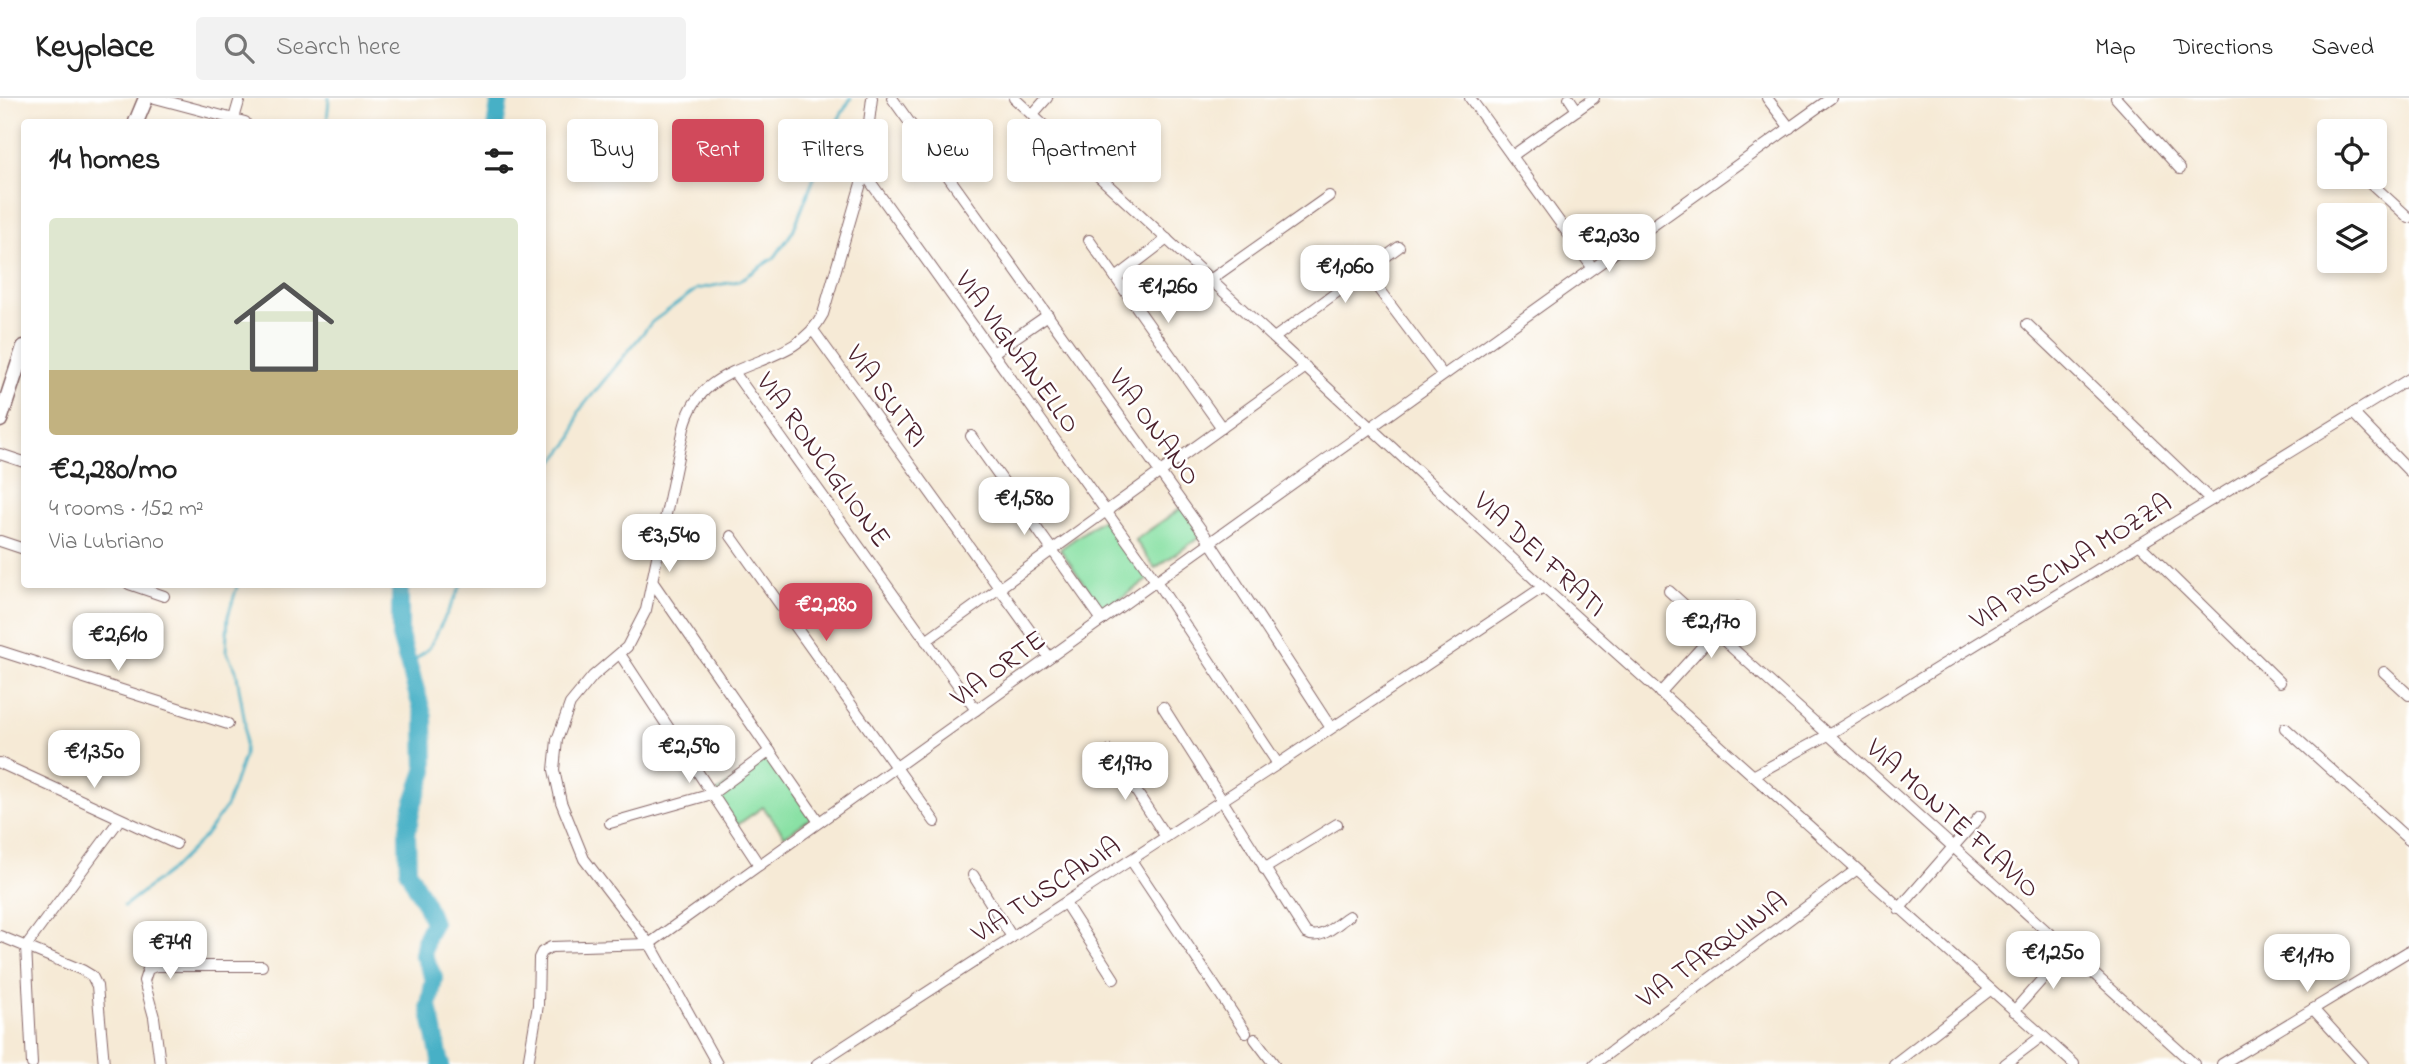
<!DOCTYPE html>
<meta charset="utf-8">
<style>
body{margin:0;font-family:"Indie Flower",sans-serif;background:#f2f2f2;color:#222;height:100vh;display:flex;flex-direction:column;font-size:26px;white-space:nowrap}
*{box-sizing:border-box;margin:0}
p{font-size:23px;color:#767676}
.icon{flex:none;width:38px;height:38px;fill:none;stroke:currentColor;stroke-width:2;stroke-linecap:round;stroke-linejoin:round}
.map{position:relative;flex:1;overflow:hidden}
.drawer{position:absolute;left:21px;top:21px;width:525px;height:469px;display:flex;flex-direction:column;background:#fff;border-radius:7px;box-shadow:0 4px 10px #0003}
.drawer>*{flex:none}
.banner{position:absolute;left:567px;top:21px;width:665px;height:63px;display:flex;gap:14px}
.controls{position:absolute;left:2317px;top:21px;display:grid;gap:14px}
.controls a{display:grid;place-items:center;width:70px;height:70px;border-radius:7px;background:#fff;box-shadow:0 4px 10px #0003;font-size:35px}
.price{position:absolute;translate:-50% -60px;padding:0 16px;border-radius:14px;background:#fff;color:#222;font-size:23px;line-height:46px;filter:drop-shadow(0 2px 4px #0008)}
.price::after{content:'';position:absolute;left:50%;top:42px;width:21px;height:16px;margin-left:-10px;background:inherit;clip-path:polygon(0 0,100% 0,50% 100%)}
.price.active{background:#d1495b;color:#fff}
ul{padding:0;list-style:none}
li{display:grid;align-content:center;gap:14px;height:371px;padding:0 28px}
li+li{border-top:2px solid #e0e0e0}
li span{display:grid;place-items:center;height:217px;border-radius:7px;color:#555}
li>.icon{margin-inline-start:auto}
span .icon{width:126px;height:126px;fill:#fffc;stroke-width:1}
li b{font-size:30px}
h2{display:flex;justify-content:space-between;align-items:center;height:84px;padding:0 28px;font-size:30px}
.tag{padding:0 24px;border-radius:7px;background:#fff;box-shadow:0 4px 10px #0003;font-size:24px;line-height:63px}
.tag.active{background:#d1495b;color:#fff}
header{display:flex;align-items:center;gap:42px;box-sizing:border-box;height:98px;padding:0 35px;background:#fff;border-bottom:2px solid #e0e0e0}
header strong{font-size:33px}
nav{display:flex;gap:38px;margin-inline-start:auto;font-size:24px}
.search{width:490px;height:63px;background:#f2f2f2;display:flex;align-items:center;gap:18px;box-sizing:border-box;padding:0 24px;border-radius:7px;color:#767676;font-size:26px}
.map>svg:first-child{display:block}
.green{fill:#8ae1a5;stroke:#6a8068;stroke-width:2}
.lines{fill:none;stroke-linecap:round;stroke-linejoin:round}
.stream{stroke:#47b0c6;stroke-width:2.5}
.river{stroke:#47b0c6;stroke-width:18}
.street-casing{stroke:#866667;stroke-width:12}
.secondary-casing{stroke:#866667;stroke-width:17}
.street{stroke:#fff;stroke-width:10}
.secondary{stroke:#fff;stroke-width:14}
.labels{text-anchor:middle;stroke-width:5;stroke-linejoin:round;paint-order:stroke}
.street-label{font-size:28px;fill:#4a1f2b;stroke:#fff}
</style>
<header>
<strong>Keyplace</strong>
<div class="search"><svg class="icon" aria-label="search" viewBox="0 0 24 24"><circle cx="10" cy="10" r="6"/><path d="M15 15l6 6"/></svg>Search here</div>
<nav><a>Map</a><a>Directions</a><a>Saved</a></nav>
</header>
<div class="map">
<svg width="2409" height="966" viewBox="0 0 2409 966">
<rect width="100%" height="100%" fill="#fff"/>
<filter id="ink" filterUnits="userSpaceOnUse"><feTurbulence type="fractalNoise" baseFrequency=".0143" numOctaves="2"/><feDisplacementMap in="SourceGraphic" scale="14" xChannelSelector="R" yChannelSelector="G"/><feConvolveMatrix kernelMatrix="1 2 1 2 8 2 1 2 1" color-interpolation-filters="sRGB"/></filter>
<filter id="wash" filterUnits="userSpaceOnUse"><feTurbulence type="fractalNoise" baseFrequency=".00686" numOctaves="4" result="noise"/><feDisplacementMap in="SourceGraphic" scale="28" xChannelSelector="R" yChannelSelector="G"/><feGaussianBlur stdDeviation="1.57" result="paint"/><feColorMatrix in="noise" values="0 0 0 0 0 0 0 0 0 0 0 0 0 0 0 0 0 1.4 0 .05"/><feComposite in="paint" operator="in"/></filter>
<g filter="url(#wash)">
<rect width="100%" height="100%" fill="#f6ead6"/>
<g class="green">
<path d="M1183,409L1203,437L1155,470L1135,442Z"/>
<path d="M1107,418L1150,480L1103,513L1060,451Z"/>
<path d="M768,658L812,719L785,738L763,709L737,727L715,695Z"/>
</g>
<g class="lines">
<g class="stream">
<path d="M327,24L329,0"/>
<path d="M542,378L572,341L579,313L652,224L697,191L739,183L775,159L793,133L835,27L851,0"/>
<path d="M409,567L429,550L462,486"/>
<path d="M124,808L171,772L204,739L226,709L244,658L245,625L236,572L226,553L228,518L237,489L236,486"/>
</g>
<g class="river">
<path d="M496,24L500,0"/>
<path d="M400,486V538L424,619L425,673L412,709L407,736L408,773L426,807L433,825L426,839L423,857L434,880L429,908L441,966"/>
</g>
</g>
</g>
<g filter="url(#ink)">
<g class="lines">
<defs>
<g id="street">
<path d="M155,0L245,24"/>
<path d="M892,0L1210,444L1331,630"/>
<path d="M1014,0L1543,489L2074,966"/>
<path d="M1470,0L1592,169"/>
<path d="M1569,0L1577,12"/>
<path d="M1767,0L1790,30"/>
<path d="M2116,0L2180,71"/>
<path d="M1032,17L1047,0"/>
<path d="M233,24L240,0"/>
<path d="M2326,44L2329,47"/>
<path d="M1512,58L1594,0"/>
<path d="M864,75L1156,483L1278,666"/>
<path d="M2364,79L2409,120"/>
<path d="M1089,142L1222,330"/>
<path d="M1365,173L1443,277"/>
<path d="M1116,180L1167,141"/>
<path d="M1210,182L1329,98"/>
<path d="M2027,226L2211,402"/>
<path d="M813,232L1049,559"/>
<path d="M1274,240L1399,149"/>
<path d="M993,255L1048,217"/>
<path d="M734,274L976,612"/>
<path d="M2353,315L2409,373"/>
<path d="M971,338L1102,522"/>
<path d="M0,356L24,364"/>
<path d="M731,438L935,724"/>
<path d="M0,443L24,451"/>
<path d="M2139,446L2280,584"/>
<path d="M652,483L819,724"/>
<path d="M129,486L164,498"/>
<path d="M1669,493L2194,966"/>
<path d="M926,543L1306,269"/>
<path d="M0,553L228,626"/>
<path d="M620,556L759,767"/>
<path d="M2384,574L2409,597"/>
<path d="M1660,595L1738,509"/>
<path d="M1163,609L1306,835C1321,844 1336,826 1349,818"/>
<path d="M2285,630L2409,742"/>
<path d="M1110,653L1166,739"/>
<path d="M0,665L176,746"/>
<path d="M1753,678L1828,637L2409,281"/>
<path d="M610,725L712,696L770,653"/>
<path d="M1131,762L1246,935"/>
<path d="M1264,771L1337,726"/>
<path d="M973,777L1012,839"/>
<path d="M1065,805L1114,881"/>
<path d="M1899,811L1980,718"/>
<path d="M0,838L82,872L92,878L97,888L104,966"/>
<path d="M2313,911L2363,966"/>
<path d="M2014,913L2068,852"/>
<path d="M1255,941L1274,966"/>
<path d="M32,966L26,848L120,721"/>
<path d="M160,966L154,919L144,883L148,871L156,868H262"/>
<path d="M528,966L538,907L539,860L542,854L551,849L649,846L1831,0"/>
<path d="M717,966L653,851L584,761L561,704L554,672L557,642L570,606L593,578L627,549L646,512L684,330C702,254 792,277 823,216L862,82L872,0"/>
<path d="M817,966L1278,666L1543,489"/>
<path d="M1594,966L1856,772"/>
<path d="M1894,966L1990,892"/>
<path d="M2005,966L2042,938"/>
<path d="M2222,966L2409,853"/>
</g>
<g id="secondary">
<path d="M136,24L146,0"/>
<path d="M0,322L24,249"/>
</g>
</defs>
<use href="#street" class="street-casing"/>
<use href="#secondary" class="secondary-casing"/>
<use href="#street" class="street"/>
<use href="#secondary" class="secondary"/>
</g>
</g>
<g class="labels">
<g class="street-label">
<text transform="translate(1019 253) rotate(54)" y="10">VIA VIGNANELLO</text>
<text transform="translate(888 297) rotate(54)" y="10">VIA SUTRI</text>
<text transform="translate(1156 328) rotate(54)" y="10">VIA ONANO</text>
<text transform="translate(825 361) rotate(54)" y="10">VIA RONCIGLIONE</text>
<text transform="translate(1541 455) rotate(43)" y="10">VIA DEI FRATI</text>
<text transform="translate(2070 462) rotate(-32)" y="10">VIA PISCINA MOZZA</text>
<text transform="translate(997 569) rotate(-36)" y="10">VIA ORTE</text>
<text transform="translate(1954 719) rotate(42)" y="10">VIA MONTE FLAVIO</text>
<text transform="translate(1045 790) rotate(-33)" y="10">VIA TUSCANIA</text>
<text transform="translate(1711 850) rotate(-36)" y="10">VIA TARQUINIA</text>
</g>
</g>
</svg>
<div class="controls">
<a><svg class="icon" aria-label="locate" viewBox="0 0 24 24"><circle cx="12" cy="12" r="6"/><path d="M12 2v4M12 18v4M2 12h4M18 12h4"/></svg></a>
<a><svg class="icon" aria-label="layers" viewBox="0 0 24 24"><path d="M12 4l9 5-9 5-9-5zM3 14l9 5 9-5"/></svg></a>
</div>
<b class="price" style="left:1609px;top:176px">€2,030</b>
<b class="price" style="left:1345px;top:207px">€1,060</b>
<b class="price" style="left:1168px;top:227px">€1,260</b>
<b class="price" style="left:1024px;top:439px">€1,580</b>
<b class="price" style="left:669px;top:476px">€3,540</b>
<b class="price active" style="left:826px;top:545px">€2,280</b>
<b class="price" style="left:1711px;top:562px">€2,170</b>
<b class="price" style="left:118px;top:575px">€2,610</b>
<b class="price" style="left:689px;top:687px">€2,590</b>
<b class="price" style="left:94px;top:692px">€1,350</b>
<b class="price" style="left:1125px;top:704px">€1,970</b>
<b class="price" style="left:170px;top:883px">€749</b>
<b class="price" style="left:2053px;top:893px">€1,250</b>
<b class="price" style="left:2307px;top:896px">€1,170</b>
<div class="banner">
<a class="tag">Buy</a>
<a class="tag active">Rent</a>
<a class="tag">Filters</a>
<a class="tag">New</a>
<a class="tag">Apartment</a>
</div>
<section class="drawer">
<h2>14 homes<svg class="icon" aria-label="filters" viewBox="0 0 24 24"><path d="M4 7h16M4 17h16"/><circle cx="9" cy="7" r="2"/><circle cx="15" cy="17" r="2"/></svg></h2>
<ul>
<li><span style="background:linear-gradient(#dfe7d0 70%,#c2b280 0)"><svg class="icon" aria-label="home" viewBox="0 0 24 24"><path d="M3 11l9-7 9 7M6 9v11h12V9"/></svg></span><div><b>€2,280/mo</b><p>4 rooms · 152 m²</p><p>Via Lubriano</p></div></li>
</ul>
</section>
</div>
